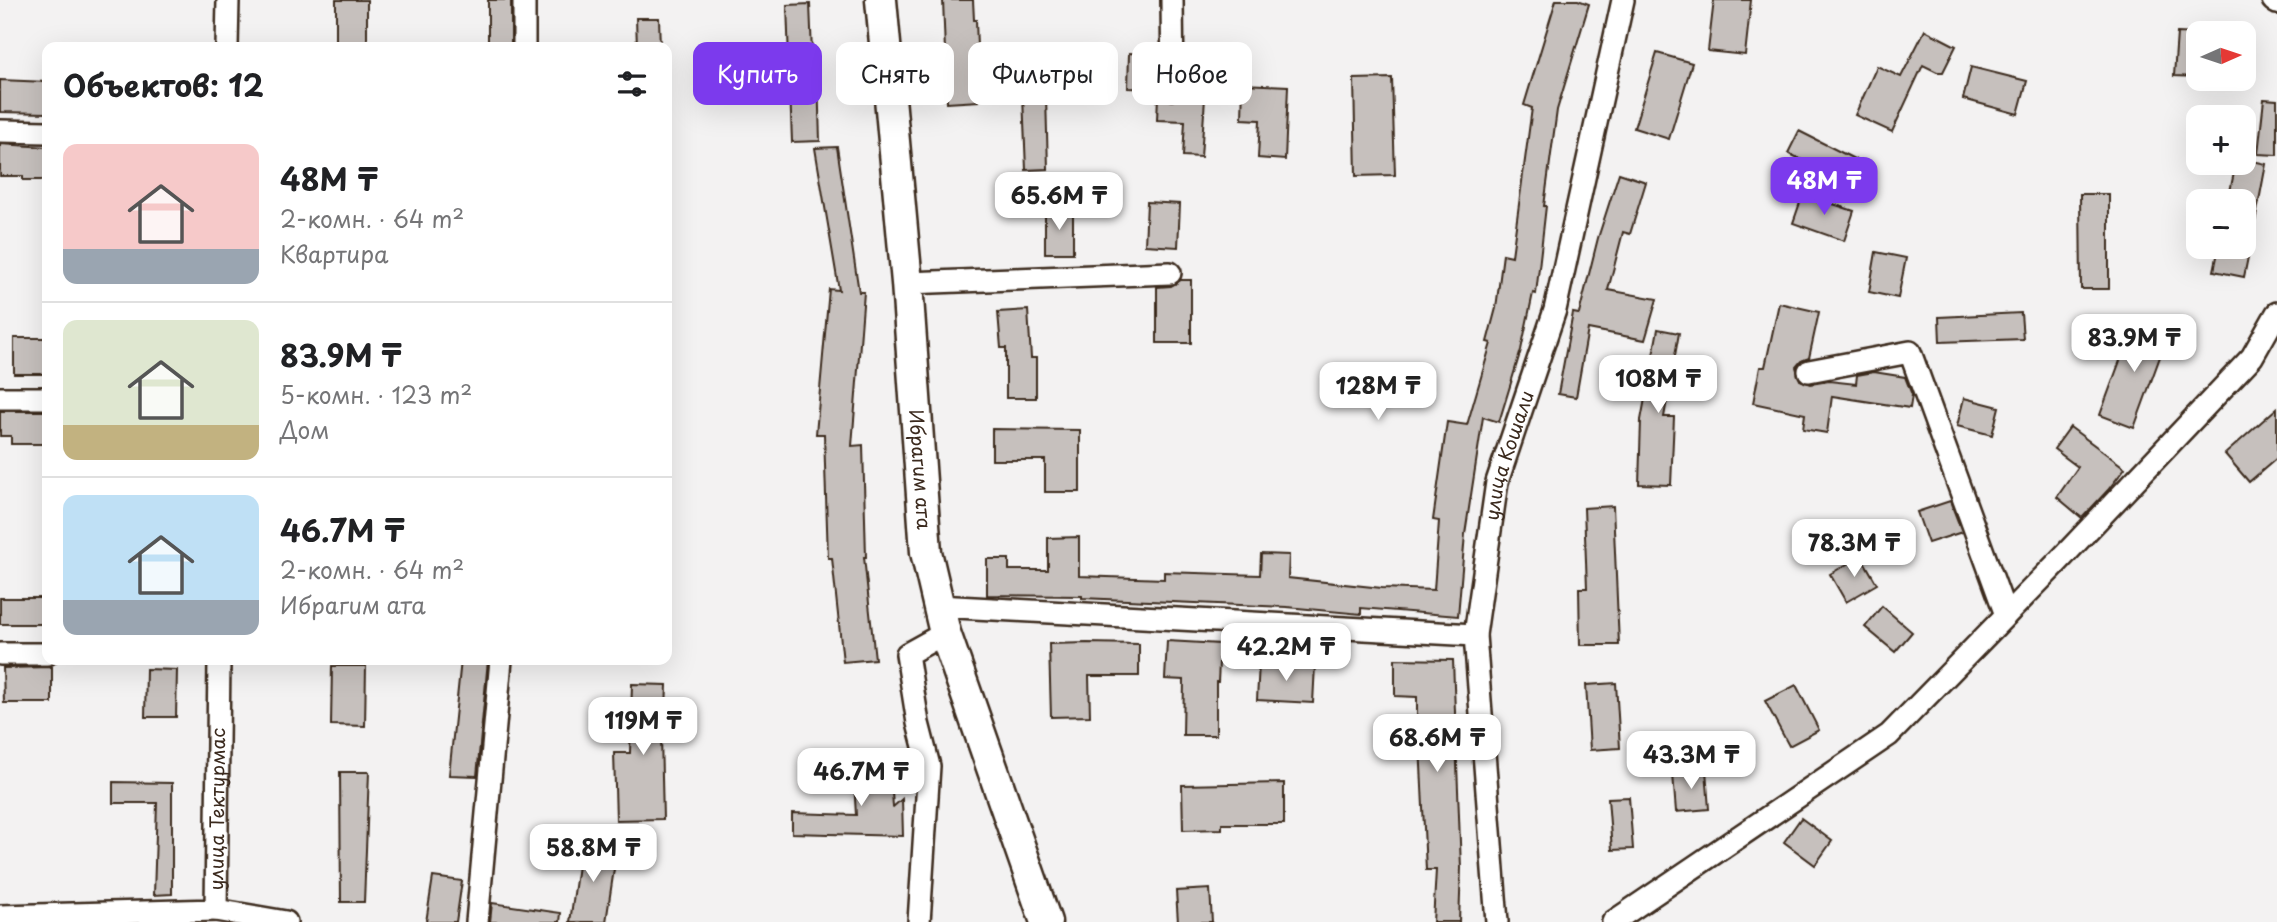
<!DOCTYPE html>
<html lang="ru">
<meta charset="utf-8">
<style>
body{margin:0;font-family:"Playpen Sans",sans-serif;background:#f6f6f6;color:#202124;height:100vh;display:flex;flex-direction:column;font-size:26px;white-space:nowrap}
*{box-sizing:border-box;margin:0}
p{font-size:23px;color:#757577}
.icon{flex:none;width:38px;height:38px;fill:none;stroke:currentColor;stroke-width:2;stroke-linecap:round;stroke-linejoin:round}
.map{position:relative;flex:1;overflow:hidden}
.drawer{position:absolute;left:42px;top:42px;width:630px;height:623px;display:flex;flex-direction:column;background:#fff;border-radius:14px;box-shadow:0 7px 28px #0002}
.drawer>*{flex:none}
.banner{position:absolute;left:693px;top:42px;width:665px;height:63px;display:flex;gap:14px}
.needle{width:46px;rotate:87deg}
.buttons{position:absolute;left:2186px;top:21px;display:grid;gap:14px}
.buttons a{display:grid;place-items:center;width:70px;height:70px;border-radius:14px;background:#fff;box-shadow:0 7px 28px #0002;font-size:35px}
.price{position:absolute;translate:-50% -60px;padding:0 16px;border-radius:14px;background:#fff;color:#222;font-size:23px;line-height:46px;filter:drop-shadow(0 2px 4px #0008)}
.price::after{content:'';position:absolute;left:50%;top:42px;width:21px;height:16px;margin-left:-10px;background:inherit;clip-path:polygon(0 0,100% 0,50% 100%)}
.price.active{background:#7c3aed;color:#fff}
ul{padding:0;list-style:none}
li{display:flex;align-items:center;gap:21px;height:175px;padding:0 21px}
li+li{border-top:2px solid #e0e0e0}
li span{display:grid;place-items:center;flex:none;width:196px;height:140px;border-radius:14px;color:#555}
li>.icon{margin-inline-start:auto}
span .icon{width:84px;height:84px;fill:#fffc;stroke-width:1}
li b{font-size:30px}
h2{display:flex;justify-content:space-between;align-items:center;height:84px;padding:0 21px;font-size:30px}
.chip{padding:0 24px;border-radius:14px;background:#fff;box-shadow:0 7px 28px #0002;font-size:24px;line-height:63px}
.chip.active{background:#7c3aed;color:#fff}
.map>svg:first-child{display:block}
.building{fill:#c6c0bd;stroke:#3b2a1e;stroke-width:2}
.lines{fill:none;stroke-linecap:round;stroke-linejoin:round}
.street-casing{stroke:#3b2a1e;stroke-width:26}
.secondary-casing{stroke:#3b2a1e;stroke-width:35}
.street{stroke:#fff;stroke-width:21}
.secondary{stroke:#fff;stroke-width:30}
.labels{text-anchor:middle;stroke-width:6;stroke-linejoin:round;paint-order:stroke}
.street-label{font-size:19px;fill:#3b2a1e;stroke:#fff}
</style>
<div class="map">
<svg width="2277" height="922" viewBox="0 0 2277 922">
<rect width="100%" height="100%" fill="#f3f2f2"/>
<filter id="ink" filterUnits="userSpaceOnUse"><feTurbulence type="fractalNoise" baseFrequency=".0143" numOctaves="2"/><feDisplacementMap in="SourceGraphic" scale="14" xChannelSelector="R" yChannelSelector="G"/><feConvolveMatrix kernelMatrix="1 2 1 2 8 2 1 2 1" color-interpolation-filters="sRGB"/></filter>
<g filter="url(#ink)">
<g class="building">
<rect x="336" y="0" width="31" height="47"/>
<rect x="488" y="0" width="23" height="47"/>
<path d="M943,0H973L974,20H976L979,101L947,103Z"/>
<path d="M1556,0H1578L1589,4L1557,110L1544,206H1546L1536,294L1533,293L1521,350L1499,422L1483,417L1465,534L1458,616L1361,608V614L1287,607L1082,598V596L987,595V559H1009V570H1048V538L1079,537V576L1164,579V572L1260,575L1261,554L1289,555L1288,578L1382,588L1434,590L1439,521L1433,520L1447,422L1467,425L1491,343L1487,342L1496,308L1503,254L1512,256L1532,108L1524,105Z"/>
<path d="M1714,0H1751L1745,55L1708,51Z"/>
<path d="M810,4L813,78L818,77L820,141L792,142L787,5Z"/>
<path d="M636,18H659L660,47H637Z"/>
<path d="M1925,30L1956,46L1943,72H1937L1923,65L1892,132L1855,115L1877,66L1901,77Z"/>
<path d="M2177,33L2198,34V77L2174,76Z"/>
<path d="M1129,53L1159,55L1160,89L1128,88Z"/>
<path d="M1657,53L1692,63L1669,139L1634,128Z"/>
<path d="M1971,67L2027,81L2018,114L1963,99Z"/>
<path d="M1392,78L1395,175L1356,176L1354,79Z"/>
<path d="M0,80L47,82V113L0,112Z"/>
<path d="M1243,84L1288,86L1285,160L1258,158L1260,120L1242,119Z"/>
<path d="M1023,96H1046L1048,169L1026,170Z"/>
<path d="M1158,96L1172,101L1182,97L1205,98L1201,157L1183,156L1185,121L1157,120Z"/>
<path d="M2264,99L2277,100V155L2258,154Z"/>
<path d="M1799,131L1872,168L1861,190L1788,153Z"/>
<path d="M0,144L47,147V180H23V176H0Z"/>
<path d="M837,147L859,292H864L852,446L863,445L866,557H864L875,659L843,662L832,558H828L824,434H816L829,289L839,290L815,148Z"/>
<path d="M2244,159L2266,164L2251,243L2244,242V201H2228L2236,163H2244Z"/>
<path d="M1619,173L1646,182L1630,234L1623,232L1608,290L1657,299L1645,340L1588,329L1576,397L1558,394L1573,313L1579,314L1598,238Z"/>
<path d="M1803,194L1854,211L1844,241L1793,223Z"/>
<path d="M2080,194H2109V289H2081Z"/>
<path d="M1147,202L1180,204L1178,247L1145,245Z"/>
<rect x="1045" y="212" width="28" height="41"/>
<path d="M2219,247H2250L2244,277L2214,271Z"/>
<path d="M1876,252L1906,258L1898,298L1869,292Z"/>
<path d="M1181,280H1191V343H1157V287L1171,286Z"/>
<path d="M1779,303L1819,312L1809,358L1801,361L1796,367L1800,380L1811,384L1829,381L1856,384L1857,375L1874,372L1905,377L1912,395L1910,408L1832,396L1827,433L1803,429L1805,414L1753,403L1760,367H1765Z"/>
<path d="M1028,310L1031,358H1036V398H1006V348H1001L998,312Z"/>
<path d="M2021,313L2023,339L1940,342L1939,317Z"/>
<path d="M2135,320L2169,332L2134,428L2100,415Z"/>
<path d="M1658,329L1679,333L1664,417H1674L1671,485L1639,484L1641,420Z"/>
<rect x="14" y="338" width="33" height="36"/>
<path d="M1964,398L1999,407L1992,435L1957,426Z"/>
<path d="M2277,408V458L2249,482L2225,454Z"/>
<path d="M0,411H47V444H11V436H0Z"/>
<path d="M2070,427L2125,468L2108,490L2082,518L2057,497L2078,467L2054,449Z"/>
<path d="M992,429L1080,430V492H1045V460H992Z"/>
<path d="M1950,501L1962,532L1928,543L1917,512Z"/>
<path d="M1613,506L1619,645H1580L1579,588H1587L1584,508Z"/>
<path d="M1861,556L1877,584L1846,602L1830,574Z"/>
<rect x="0" y="598" width="47" height="26"/>
<path d="M1882,606L1912,632L1895,652L1865,627Z"/>
<path d="M1167,641L1220,644L1218,682H1216V735H1183L1184,680L1165,679Z"/>
<path d="M1087,643L1139,644V676H1089L1090,716L1051,717L1049,644Z"/>
<path d="M1395,659L1453,660L1461,868L1459,922H1433L1436,870H1426L1420,744H1417V697L1395,696Z"/>
<path d="M461,660H488L477,776L449,775Z"/>
<path d="M1259,663L1315,665L1313,703L1257,700Z"/>
<path d="M332,666H366L365,726L331,725Z"/>
<path d="M52,667V703H4L3,668Z"/>
<path d="M146,669L177,670L176,717H145Z"/>
<path d="M1616,683L1620,748L1590,750L1586,685Z"/>
<path d="M632,684L667,685L665,736H661L663,819L616,820L614,753H630Z"/>
<path d="M1796,685L1819,730L1789,746L1765,701Z"/>
<path d="M890,761L893,807L902,799L903,836L792,833V813L856,815L853,764Z"/>
<path d="M1706,770L1709,809L1676,812L1673,774Z"/>
<path d="M340,772H369L364,902H341Z"/>
<path d="M113,782L172,783V894L154,895L157,803H113Z"/>
<path d="M1284,783V824H1222V829L1183,830L1182,785Z"/>
<path d="M1629,797L1633,849L1612,850L1608,798Z"/>
<path d="M1801,818L1832,841L1815,865L1784,842Z"/>
<path d="M581,844L617,849L606,922H570Z"/>
<path d="M433,877L462,881L456,922H426Z"/>
<path d="M1210,889L1212,922H1178L1176,891Z"/>
<path d="M492,903L561,913L560,922H490Z"/>
</g>
<g class="lines">
<defs>
<g id="street">
<path d="M1172,0L1173,88"/>
<path d="M2273,0L2277,3"/>
<path d="M227,47L228,0"/>
<path d="M524,47V0"/>
<path d="M0,131L47,132"/>
<path d="M907,283L1170,273"/>
<path d="M1809,371L1910,352L2006,615"/>
<path d="M0,398H47"/>
<path d="M937,606L1475,635"/>
<path d="M0,654H47"/>
<path d="M216,910L286,922"/>
<path id="s1" d="M0,916L216,910L219,660"/>
<path d="M477,922L501,660"/>
<path d="M919,922L929,766L918,723L907,654L945,633"/>
<path id="s2" d="M1497,922L1475,635L1497,482L1555,310L1623,0"/>
<path d="M1613,922L1889,735L2056,564L2252,357L2277,313"/>
</g>
<g id="secondary">
<path id="s3" d="M881,0L907,283L926,552L945,633L1046,922"/>
</g>
</defs>
<use href="#street" class="street-casing"/>
<use href="#secondary" class="secondary-casing"/>
<use href="#street" class="street"/>
<use href="#secondary" class="secondary"/>
</g>
</g>
<g class="labels">
<g class="street-label">
<text dy="7" stroke="none"><textPath href="#s2" startOffset="471">улица Кошали</textPath></text>
<text dy="7" stroke="none"><textPath href="#s3" startOffset="471">Ибрагим ата</textPath></text>
<text dy="7" stroke="none"><textPath href="#s1" startOffset="317">улица Тектурмас</textPath></text>
</g>
</g>
</svg>
<div class="buttons">
<a><svg class="needle" viewBox="-14 -14 28 28"><path d="M0-13l5 13h-10z" fill="#e53935"/><path d="M0 13l5-13h-10z" fill="#757577"/></svg></a>
<a>+</a>
<a>−</a>
</div>
<b class="price active" style="left:1824px;top:217px">48M ₸</b>
<b class="price" style="left:1059px;top:232px">65.6M ₸</b>
<b class="price" style="left:2134px;top:374px">83.9M ₸</b>
<b class="price" style="left:1658px;top:415px">108M ₸</b>
<b class="price" style="left:1378px;top:422px">128M ₸</b>
<b class="price" style="left:1854px;top:579px">78.3M ₸</b>
<b class="price" style="left:1286px;top:683px">42.2M ₸</b>
<b class="price" style="left:643px;top:757px">119M ₸</b>
<b class="price" style="left:1437px;top:774px">68.6M ₸</b>
<b class="price" style="left:1691px;top:791px">43.3M ₸</b>
<b class="price" style="left:861px;top:808px">46.7M ₸</b>
<b class="price" style="left:593px;top:884px">58.8M ₸</b>
<div class="banner">
<a class="chip active">Купить</a>
<a class="chip">Снять</a>
<a class="chip">Фильтры</a>
<a class="chip">Новое</a>
</div>
<section class="drawer">
<h2>Объектов: 12<svg class="icon" aria-label="filters" viewBox="0 0 24 24"><path d="M4 7h16M4 17h16"/><circle cx="9" cy="7" r="2"/><circle cx="15" cy="17" r="2"/></svg></h2>
<ul>
<li><span style="background:linear-gradient(#f6c9c9 75%,#9aa5b1 0)"><svg class="icon" aria-label="home" viewBox="0 0 24 24"><path d="M3 11l9-7 9 7M6 9v11h12V9"/></svg></span><div><b>48M ₸</b><p>2-комн. · 64 m²</p><p>Квартира</p></div></li>
<li><span style="background:linear-gradient(#dfe7d0 75%,#c2b280 0)"><svg class="icon" aria-label="home" viewBox="0 0 24 24"><path d="M3 11l9-7 9 7M6 9v11h12V9"/></svg></span><div><b>83.9M ₸</b><p>5-комн. · 123 m²</p><p>Дом</p></div></li>
<li><span style="background:linear-gradient(#bfe0f5 75%,#9aa5b1 0)"><svg class="icon" aria-label="home" viewBox="0 0 24 24"><path d="M3 11l9-7 9 7M6 9v11h12V9"/></svg></span><div><b>46.7M ₸</b><p>2-комн. · 64 m²</p><p>Ибрагим ата</p></div></li>
</ul>
</section>
</div>
